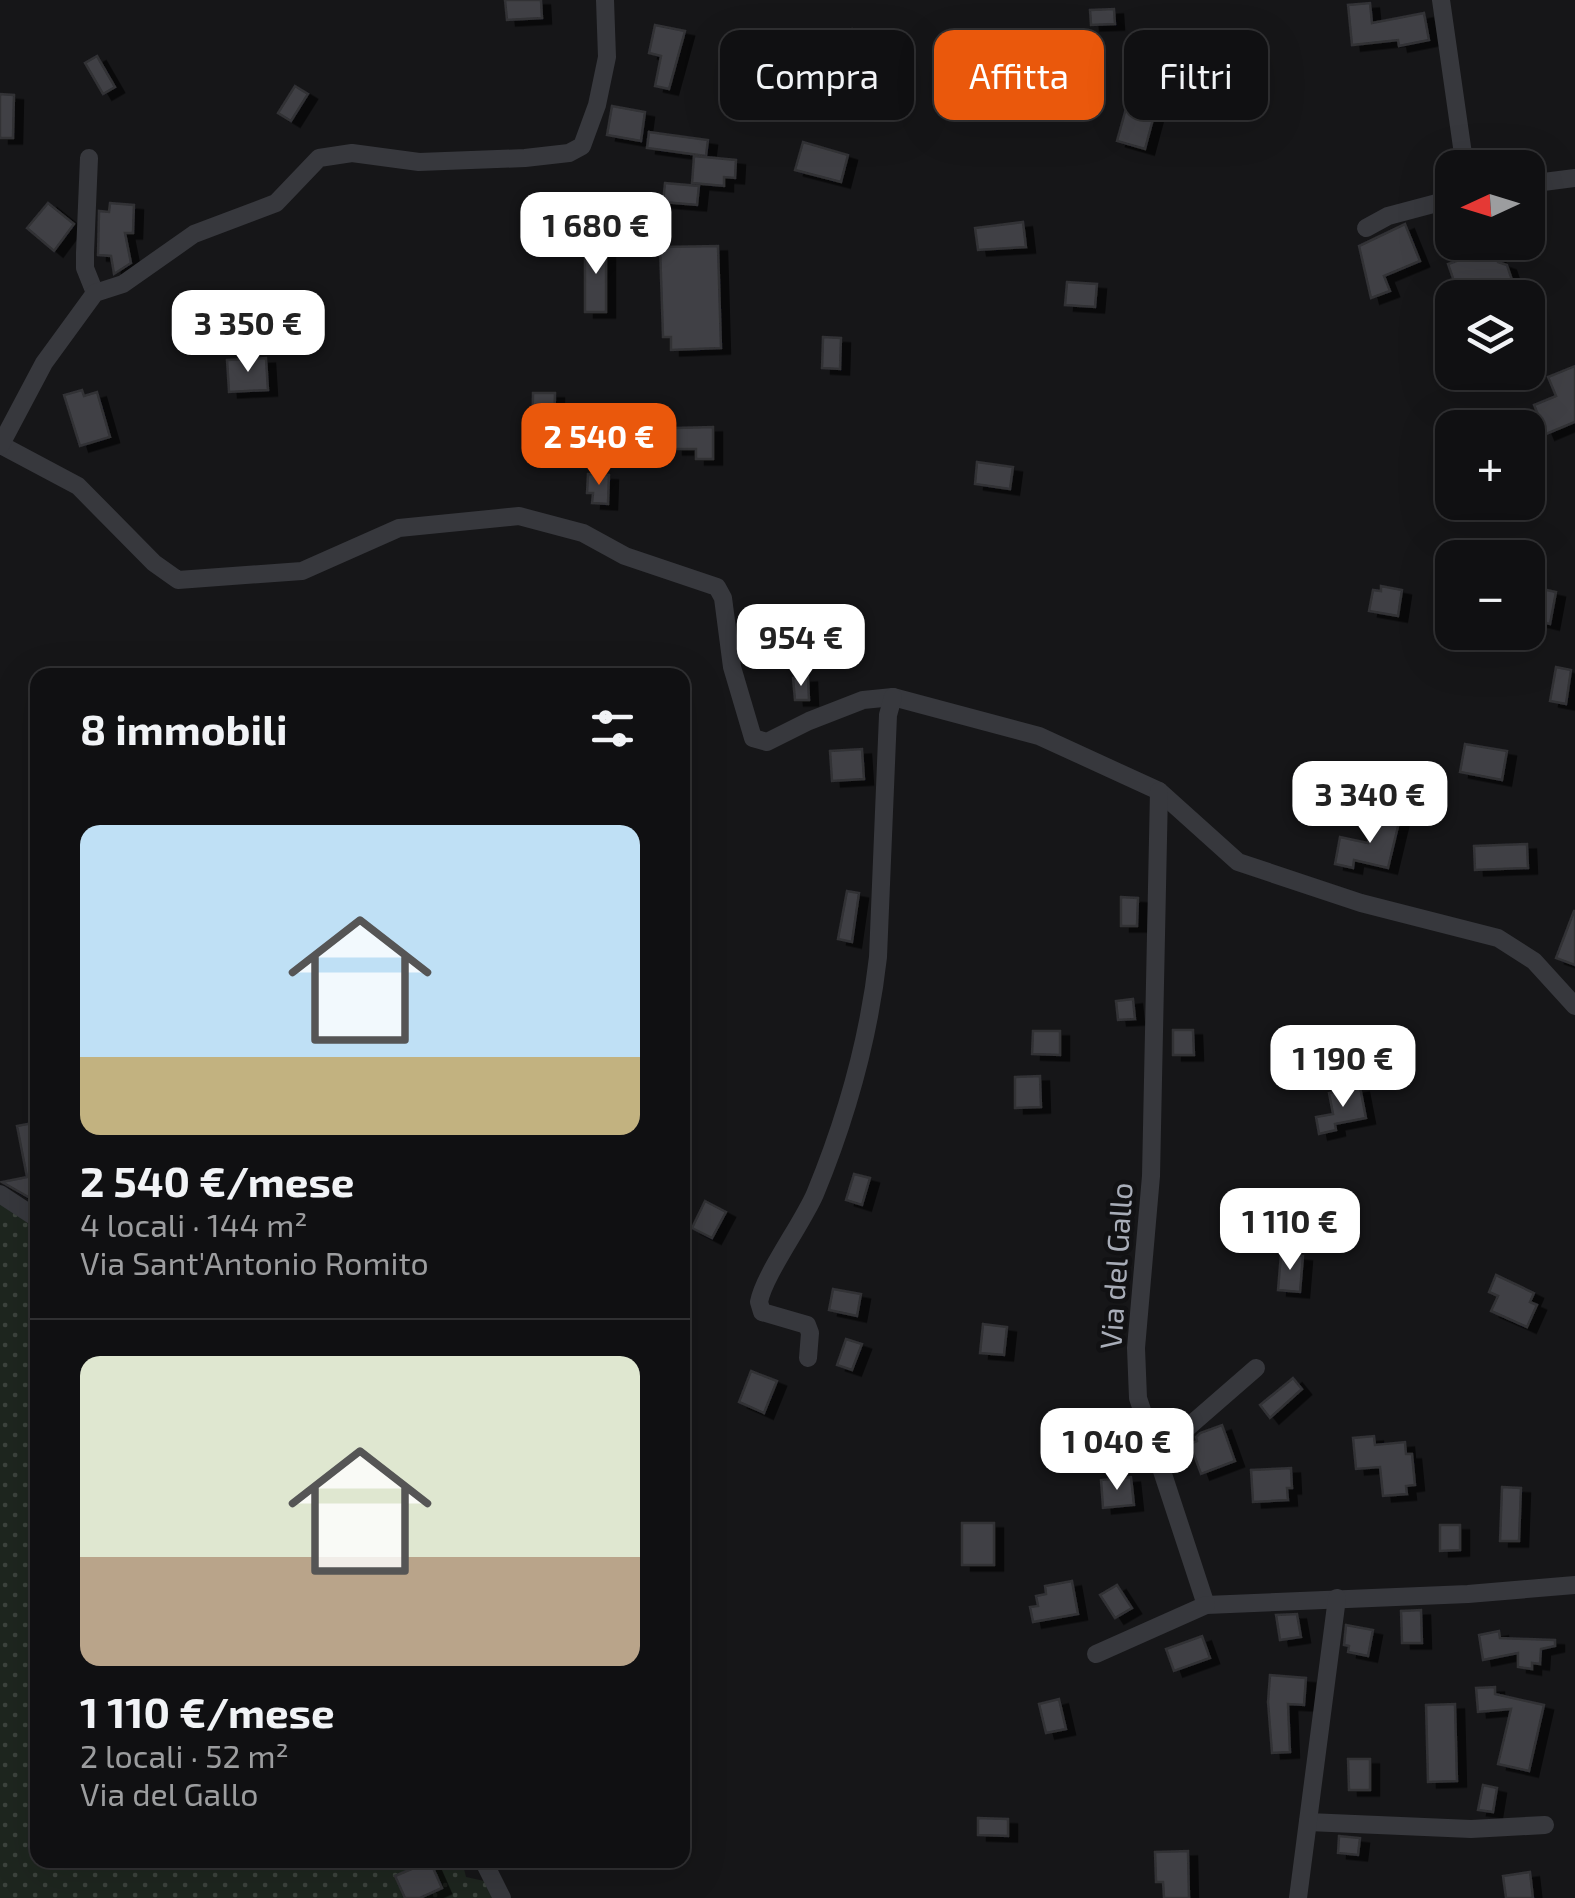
<!DOCTYPE html>
<html lang="it">
<meta charset="utf-8">
<style>
body{margin:0;font-family:"Exo 2",sans-serif;background:#1e1e20;color:#f1f3f6;height:100vh;display:flex;flex-direction:column;font-size:38px;white-space:nowrap}
*{box-sizing:border-box;margin:0}
p{font-size:32px;color:#9c9d9f}
.icon{flex:none;width:55px;height:55px;fill:none;stroke:currentColor;stroke-width:2;stroke-linecap:round;stroke-linejoin:round}
.map{position:relative;flex:1;overflow:hidden}
.details{position:absolute;left:30px;top:668px;width:660px;height:1200px;display:flex;flex-direction:column;background:#101012;border-radius:20px;box-shadow:0 10px 40px #0002,0 0 0 2px #303032}
.details>*{flex:none}
.top-card{position:absolute;left:720px;top:30px;width:705px;height:90px;display:flex;gap:20px}
.needle{width:65px;rotate:266deg}
.buttons{position:absolute;left:1435px;top:150px;display:grid;gap:20px}
.buttons a{display:grid;place-items:center;width:110px;height:110px;border-radius:20px;background:#101012;box-shadow:0 10px 40px #0002,0 0 0 2px #303032;font-size:50px}
.price{position:absolute;translate:-50% -85px;padding:0 22px;border-radius:20px;background:#fff;color:#222;font-size:32px;line-height:65px;filter:drop-shadow(0 2px 5px #0008)}
.price::after{content:'';position:absolute;left:50%;top:60px;width:30px;height:22px;margin-left:-15px;background:inherit;clip-path:polygon(0 0,100% 0,50% 100%)}
.price.selected{background:#ea580c;color:#fff}
ul{padding:0;list-style:none}
li{display:grid;align-content:center;gap:20px;height:530px;padding:0 50px}
li+li{border-top:2px solid #303032}
li span{display:grid;place-items:center;height:310px;border-radius:20px;color:#555}
li>.icon{margin-inline-start:auto}
span .icon{width:180px;height:180px;fill:#fffc;stroke-width:1}
li b{font-size:42px}
h2{display:flex;justify-content:space-between;align-items:center;height:120px;padding:0 50px;font-size:42px}
.tag{padding:0 35px;border-radius:20px;background:#101012;box-shadow:0 10px 40px #0002,0 0 0 2px #303032;font-size:35px;line-height:90px}
.tag.selected{background:#ea580c;color:#fff}
.map>svg:first-child{display:block}
.green{fill:url(#green-dots)}
.building{fill:#404145;stroke:#303034;stroke-width:2.5;filter:url(#shadow)}
.lines{fill:none;stroke-linecap:round;stroke-linejoin:round}
.minor{stroke:#37383d;stroke-width:18}
.labels{text-anchor:middle;stroke-width:9;stroke-linejoin:round;paint-order:stroke}
.street-label{font-size:30px;fill:#a8adb8;stroke:#111113}
</style>
<div class="map">
<svg width="1575" height="1898" viewBox="0 0 1575 1898">
<defs>
<pattern id="green-dots" width="8" height="8" patternUnits="userSpaceOnUse" patternTransform="scale(2.5)"><rect width="8" height="8" fill="#1e261f"/><path d="M2 2h.1M6 6h.1" fill="none" stroke="#3c433d" stroke-width="1.8" stroke-linecap="round"/></pattern>
<filter id="shadow"><feDropShadow dx="9" dy="5.5" stdDeviation="0" flood-color="#0009"/></filter>
</defs>
<rect width="100%" height="100%" fill="#161618"/>
<path class="green" d="M0,1204L37,1228L38,1860H475L478,1864L464,1869L466,1877L484,1881L493,1898H0Z"/>
<g class="building">
<path d="M505,0H541L542,18L507,20Z"/>
<path d="M1370,3L1372,23L1424,13L1429,40L1399,46L1398,40L1352,45L1348,5Z"/>
<path d="M1114,9L1115,24L1091,25L1090,10Z"/>
<path d="M655,25L685,31L669,89L655,86L661,56L649,53Z"/>
<path d="M852,29L855,57L829,59L826,31Z"/>
<path d="M97,56L115,87L103,94L85,63Z"/>
<path d="M295,86L308,94L291,121L278,113Z"/>
<path d="M1039,93L1042,106L1007,114L1004,101Z"/>
<path d="M0,94L14,95L13,138H0Z"/>
<path d="M1128,101L1156,108L1145,149L1117,141Z"/>
<path d="M612,106L645,112L641,141L607,135Z"/>
<path d="M649,132L708,140L706,156L647,148Z"/>
<path d="M803,142L848,155L841,182L795,170Z"/>
<path d="M694,156L736,160L735,178L724,177V186L692,183Z"/>
<path d="M665,183L699,186L697,205L663,202Z"/>
<path d="M636,195L660,196L659,221L635,220Z"/>
<path d="M48,203L74,224L54,251L27,228Z"/>
<path d="M110,203L134,205L133,233H125L131,263L114,274L111,256L98,255L99,211L109,212Z"/>
<path d="M1023,222L1026,247L978,250L975,228Z"/>
<path d="M1405,224L1420,261L1384,276L1390,291L1371,298L1359,246Z"/>
<rect x="585" y="243" width="21" height="69"/>
<path d="M718,246L721,348L671,350V337H663L660,247Z"/>
<path d="M1493,248L1498,262L1507,265L1518,298H1470L1468,290L1458,293L1448,264Z"/>
<path d="M1067,282L1097,284L1095,307L1065,305Z"/>
<path d="M823,337L841,338L840,369L822,368Z"/>
<path d="M266,358L268,390L229,392L227,360Z"/>
<path d="M1575,366V422L1546,434L1534,405L1556,396L1548,377Z"/>
<path d="M82,390L84,396L97,392L110,437L80,446L64,395Z"/>
<path d="M533,393H555L554,442L532,441Z"/>
<path d="M713,427V459H696V449H674V428Z"/>
<path d="M977,462L1013,467L1010,489L975,484Z"/>
<path d="M588,474L609,475L608,504L592,503L593,493H587Z"/>
<path d="M1381,586L1402,590L1398,616L1369,611L1373,590L1381,591Z"/>
<path d="M1528,586L1556,592L1550,624L1528,619Z"/>
<path d="M1556,667L1571,670L1566,704L1550,701Z"/>
<path d="M808,677L809,700H795L793,678Z"/>
<path d="M1465,744L1507,751L1502,780L1460,772Z"/>
<path d="M862,749L864,779L832,781L830,751Z"/>
<path d="M1400,818L1388,868L1354,860L1353,868L1335,864L1340,837L1368,843L1374,820Z"/>
<path d="M1527,844L1528,868L1475,870L1474,846Z"/>
<path d="M847,891L859,893L852,942L838,939Z"/>
<path d="M1121,897L1138,898L1137,926H1121Z"/>
<path d="M1574,911H1575V965L1556,958Z"/>
<path d="M1133,999L1135,1019L1118,1020L1116,1001Z"/>
<path d="M1173,1030H1193L1194,1055H1173Z"/>
<path d="M1033,1031H1060V1055L1032,1054Z"/>
<path d="M1040,1076L1041,1107L1015,1108V1077Z"/>
<path d="M1360,1087L1366,1118L1335,1124L1336,1130L1319,1134L1316,1117L1333,1114L1329,1093Z"/>
<path d="M38,1122V1198H30L2,1182L27,1177L17,1126Z"/>
<path d="M854,1174L870,1178L862,1205L846,1200Z"/>
<path d="M705,1201L726,1212L712,1238L692,1228Z"/>
<path d="M1281,1254L1303,1256L1300,1292L1278,1290Z"/>
<path d="M1496,1275L1534,1293L1530,1302L1537,1305L1527,1327L1491,1311L1498,1296L1489,1292Z"/>
<path d="M833,1289L861,1294L857,1316L829,1310Z"/>
<path d="M983,1324L1007,1327L1004,1355L980,1353Z"/>
<path d="M846,1339L862,1344L852,1370L837,1365Z"/>
<path d="M751,1371L777,1381L764,1413L739,1402Z"/>
<path d="M1293,1378L1302,1389L1270,1418L1260,1405Z"/>
<path d="M1222,1425L1235,1461L1201,1474L1190,1444L1197,1441L1196,1437L1200,1433Z"/>
<path d="M1374,1436L1375,1445L1405,1442L1406,1454H1412L1415,1485L1406,1486L1407,1494L1383,1496L1380,1467L1356,1469L1353,1438Z"/>
<path d="M1291,1468L1292,1488H1287L1288,1500L1253,1502L1251,1470Z"/>
<path d="M1131,1477L1134,1505L1103,1508L1101,1480Z"/>
<path d="M1502,1487L1521,1488L1519,1541H1500Z"/>
<rect x="962" y="1523" width="32" height="42"/>
<path d="M1440,1525H1460V1550L1440,1551Z"/>
<path d="M1072,1581L1078,1614L1033,1622L1030,1607L1038,1606L1036,1596L1046,1594L1045,1586Z"/>
<path d="M1117,1585L1132,1608L1115,1618L1100,1595Z"/>
<path d="M1421,1610L1422,1643H1402L1401,1611Z"/>
<path d="M1297,1614L1301,1637L1280,1640L1276,1615Z"/>
<path d="M1346,1625L1373,1630L1368,1656L1348,1652L1349,1646L1344,1645Z"/>
<path d="M1499,1631L1500,1638L1555,1640V1646L1541,1649L1540,1664L1532,1663V1669L1518,1667V1653L1483,1660L1479,1635Z"/>
<path d="M1202,1636L1210,1658L1174,1671L1166,1649Z"/>
<path d="M1270,1675L1306,1678L1304,1705L1288,1704L1290,1752L1272,1753L1268,1702Z"/>
<path d="M1495,1687V1694L1544,1705L1529,1771L1498,1764L1511,1709L1478,1712L1476,1688Z"/>
<path d="M1059,1699L1066,1729L1046,1733L1039,1704Z"/>
<path d="M1455,1704L1457,1781L1428,1782L1426,1705Z"/>
<path d="M1348,1759H1370V1790H1349Z"/>
<path d="M1483,1785L1497,1788L1493,1812L1478,1810Z"/>
<path d="M978,1818L1008,1819V1836L978,1835Z"/>
<path d="M1339,1836L1360,1838L1358,1855L1338,1853Z"/>
<path d="M1188,1851L1189,1898H1164L1163,1882H1156L1155,1852Z"/>
<path d="M430,1861L442,1888L420,1898H405L395,1876Z"/>
<path d="M1530,1872L1533,1898H1506L1503,1876Z"/>
</g>
<g class="lines">
<g class="minor">
<path d="M1441,0L1465,168"/>
<path d="M89,158L85,253V268L95,293"/>
<path d="M1528,184L1575,178"/>
<path d="M1366,228L1388,216L1452,199"/>
<path d="M1,445L78,486L154,563L178,580L302,571L399,528L519,516L583,533L625,556L717,587L723,598L732,667L753,738L767,742L809,721L863,700L893,697L1039,736L1159,791L1238,862L1361,903L1498,938L1534,961L1575,1006"/>
<path d="M0,446L44,363L95,293L123,284L194,234L276,203L319,158L352,153L419,162L525,158L569,153L582,146L597,105L607,57L605,0"/>
<path d="M1159,791L1151,1176L1136,1348L1138,1398L1206,1605L1468,1594L1575,1585"/>
<path d="M0,1194L38,1219"/>
<path d="M808,1358L810,1333L807,1325L762,1312L759,1302C764,1275 802,1224 815,1194C846,1119 869,1037 878,957L888,715L893,697"/>
<path d="M1156,1455L1256,1368"/>
<path d="M1096,1654L1206,1605"/>
<path d="M1308,1822L1471,1829L1545,1825"/>
<path d="M483,1860L502,1898"/>
<path d="M1298,1898L1337,1598"/>
</g>
</g>
<g class="labels">
<g class="street-label">
<text transform="translate(1117 1266) rotate(-86)" y="10">Via del Gallo</text>
</g>
</g>
</svg>
<div class="buttons">
<a><svg class="needle" viewBox="-14 -14 28 28"><path d="M0-13l5 13h-10z" fill="#e53935"/><path d="M0 13l5-13h-10z" fill="#9c9d9f"/></svg></a>
<a><svg class="icon" aria-label="layers" viewBox="0 0 24 24"><path d="M12 4l9 5-9 5-9-5zM3 14l9 5 9-5"/></svg></a>
<a>+</a>
<a>−</a>
</div>
<b class="price" style="left:596px;top:277px">1 680 €</b>
<b class="price" style="left:248px;top:375px">3 350 €</b>
<b class="price selected" style="left:599px;top:488px">2 540 €</b>
<b class="price" style="left:801px;top:689px">954 €</b>
<b class="price" style="left:1370px;top:846px">3 340 €</b>
<b class="price" style="left:1343px;top:1110px">1 190 €</b>
<b class="price" style="left:1290px;top:1273px">1 110 €</b>
<b class="price" style="left:1117px;top:1493px">1 040 €</b>
<div class="top-card">
<a class="tag">Compra</a>
<a class="tag selected">Affitta</a>
<a class="tag">Filtri</a>
</div>
<section class="details">
<h2>8 immobili<svg class="icon" aria-label="filters" viewBox="0 0 24 24"><path d="M4 7h16M4 17h16"/><circle cx="9" cy="7" r="2"/><circle cx="15" cy="17" r="2"/></svg></h2>
<ul>
<li><span style="background:linear-gradient(#bfe0f5 75%,#c2b280 0)"><svg class="icon" aria-label="home" viewBox="0 0 24 24"><path d="M3 11l9-7 9 7M6 9v11h12V9"/></svg></span><div><b>2 540 €/mese</b><p>4 locali · 144 m²</p><p>Via Sant'Antonio Romito</p></div></li>
<li><span style="background:linear-gradient(#dfe7d0 65%,#b9a48a 0)"><svg class="icon" aria-label="home" viewBox="0 0 24 24"><path d="M3 11l9-7 9 7M6 9v11h12V9"/></svg></span><div><b>1 110 €/mese</b><p>2 locali · 52 m²</p><p>Via del Gallo</p></div></li>
</ul>
</section>
</div>
